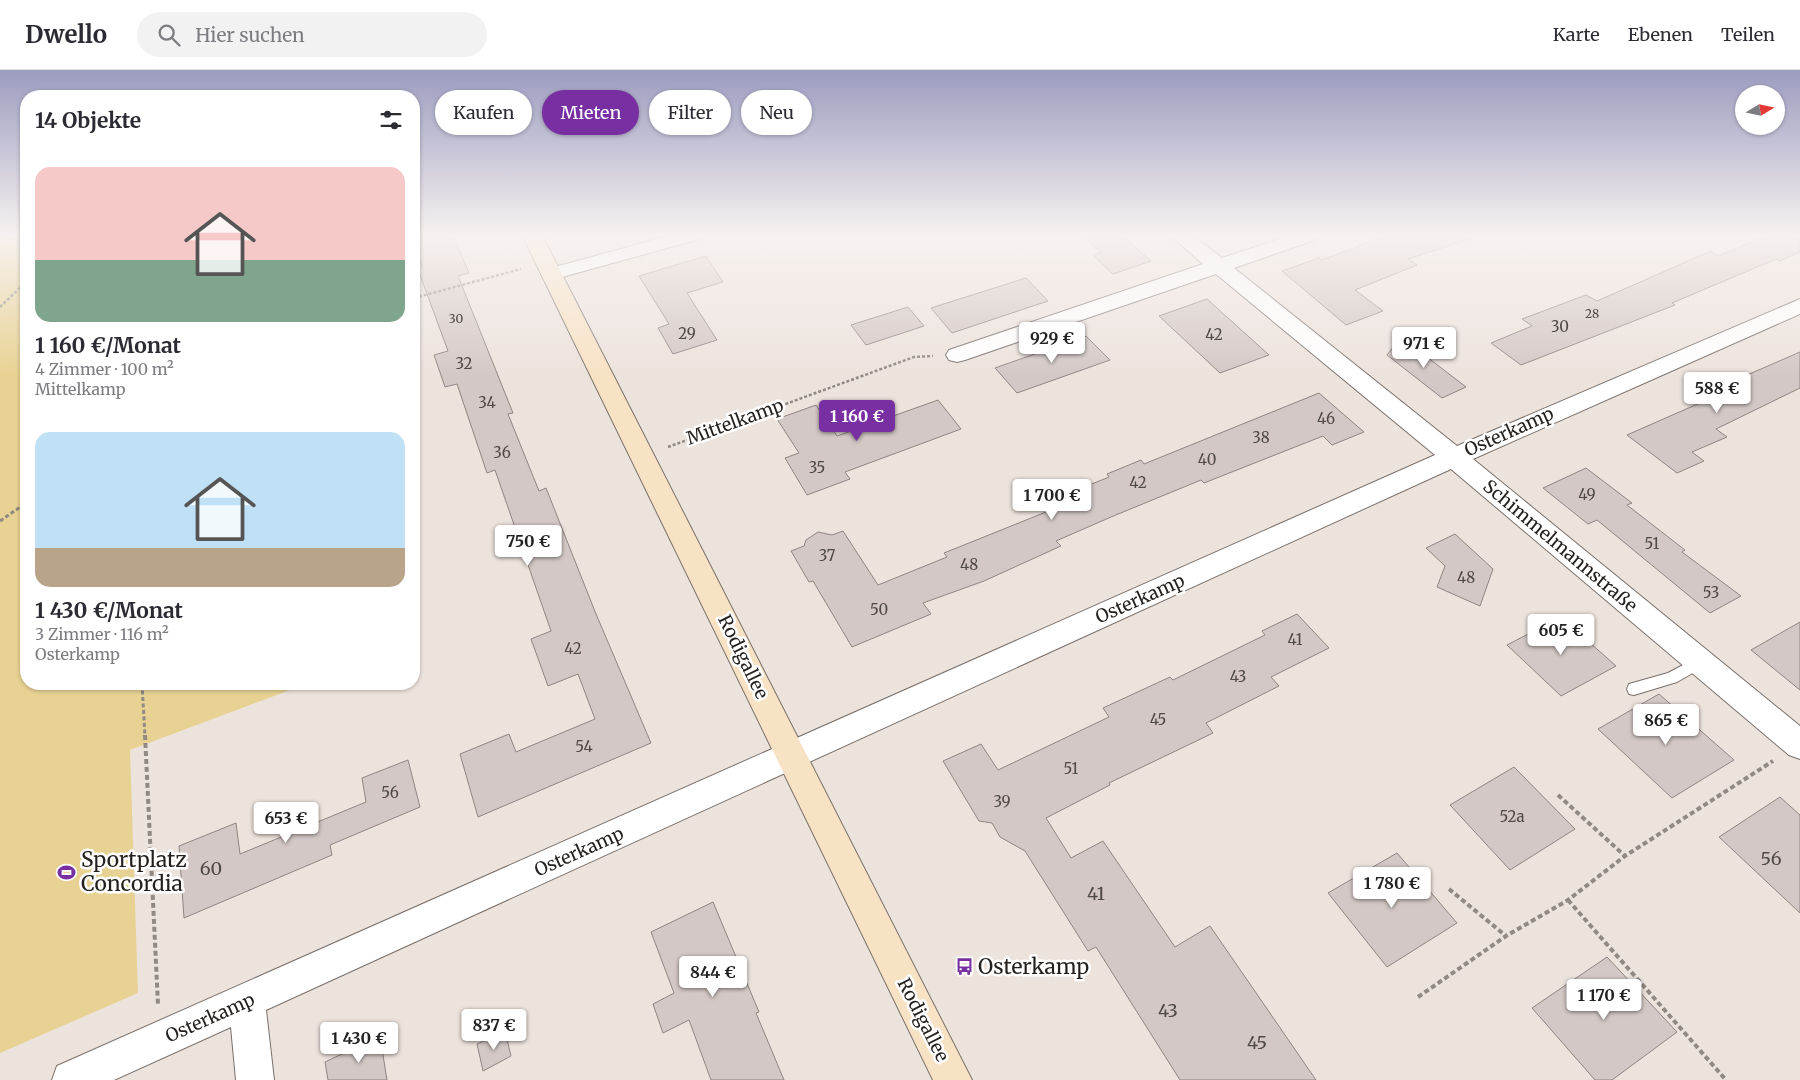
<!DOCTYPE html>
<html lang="de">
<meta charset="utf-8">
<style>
body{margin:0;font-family:Merriweather,serif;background:#f2f2f3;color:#2b2b33;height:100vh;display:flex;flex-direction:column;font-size:19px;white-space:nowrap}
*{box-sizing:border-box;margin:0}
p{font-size:16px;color:#7c7c81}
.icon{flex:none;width:28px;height:28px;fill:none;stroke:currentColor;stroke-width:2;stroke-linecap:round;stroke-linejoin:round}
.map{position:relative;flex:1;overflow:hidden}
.panel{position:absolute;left:20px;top:20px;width:400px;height:600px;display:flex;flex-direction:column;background:#fff;border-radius:20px;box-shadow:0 1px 4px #0004}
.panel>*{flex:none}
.top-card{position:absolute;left:435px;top:20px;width:475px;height:45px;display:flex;gap:10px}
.needle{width:32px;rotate:80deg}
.tools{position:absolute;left:1735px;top:15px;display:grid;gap:10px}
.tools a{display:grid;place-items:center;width:50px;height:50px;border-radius:50%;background:#fff;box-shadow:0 1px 4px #0004;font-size:25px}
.price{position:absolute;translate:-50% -42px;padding:0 11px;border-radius:5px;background:#fff;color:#222;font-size:16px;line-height:32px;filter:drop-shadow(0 1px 2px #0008)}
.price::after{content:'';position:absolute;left:50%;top:30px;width:15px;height:11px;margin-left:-8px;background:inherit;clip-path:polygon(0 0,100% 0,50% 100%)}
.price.current{background:#782fa2;color:#fff}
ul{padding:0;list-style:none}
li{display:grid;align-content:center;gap:10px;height:265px;padding:0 15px}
li span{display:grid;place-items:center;height:155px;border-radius:15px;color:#555}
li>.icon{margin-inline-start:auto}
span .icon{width:90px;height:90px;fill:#fffc;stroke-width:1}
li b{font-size:21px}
h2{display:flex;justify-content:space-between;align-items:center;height:60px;padding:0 15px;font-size:21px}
.tag{padding:0 18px;border-radius:22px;background:#fff;box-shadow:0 1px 4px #0004;font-size:18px;line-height:45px}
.tag.current{background:#782fa2;color:#fff}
header{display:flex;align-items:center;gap:30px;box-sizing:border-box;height:70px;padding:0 25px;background:#fff;border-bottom:1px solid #e1e1e2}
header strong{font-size:24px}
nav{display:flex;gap:28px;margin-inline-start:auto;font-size:18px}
.search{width:350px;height:45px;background:#f2f2f3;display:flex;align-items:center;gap:12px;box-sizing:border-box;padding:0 18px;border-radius:28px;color:#7c7c81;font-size:19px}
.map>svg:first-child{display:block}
.green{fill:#e8d293}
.building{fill:#d3c8c5;stroke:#908583}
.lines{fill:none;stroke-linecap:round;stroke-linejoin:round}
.service-casing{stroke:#79706b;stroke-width:2}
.minor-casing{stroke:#79706b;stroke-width:2}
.secondary-casing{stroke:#79706b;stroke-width:2}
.path-far2{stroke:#908984;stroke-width:2.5;stroke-dasharray:3 2;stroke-linecap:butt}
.path-far1{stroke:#908984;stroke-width:3;stroke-dasharray:4 2.5;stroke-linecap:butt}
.path{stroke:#908984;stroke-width:4;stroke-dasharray:5 3;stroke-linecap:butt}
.service{fill:#fff;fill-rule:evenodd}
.minor{fill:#fff;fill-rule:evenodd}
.secondary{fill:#f8e2c4;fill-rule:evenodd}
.labels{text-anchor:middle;stroke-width:5;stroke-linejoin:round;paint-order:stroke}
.far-number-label{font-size:12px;fill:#4f4947}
.number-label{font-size:15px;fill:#4f4947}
.street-label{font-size:18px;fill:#231f1d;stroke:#fff}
.near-number-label{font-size:18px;fill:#4f4947}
.near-poi-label{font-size:21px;fill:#231f1d;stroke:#fff;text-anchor:start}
</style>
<header>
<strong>Dwello</strong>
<div class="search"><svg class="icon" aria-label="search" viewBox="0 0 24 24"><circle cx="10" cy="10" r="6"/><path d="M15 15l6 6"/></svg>Hier suchen</div>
<nav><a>Karte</a><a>Ebenen</a><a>Teilen</a></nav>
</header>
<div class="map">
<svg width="1800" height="1010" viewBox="0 0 1800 1010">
<rect width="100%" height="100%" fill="#ede3dd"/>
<path class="green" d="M0,165H26V614H306L130,680L138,923L0,983Z"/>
<g class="building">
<path d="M414,165H453L469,203L458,206L513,343L508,344L539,421L546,418L596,544L651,673L478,747L460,684L509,664L516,682L595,649L578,604L548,616L531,569L551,561L495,400L487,403L457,314L445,317L434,285L448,281L417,197L422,196L414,173Z"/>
<path d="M1082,165H1121L1151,191L1113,204L1093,185L1101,182Z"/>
<path d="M1388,165H1468L1469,169L1408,189L1417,195L1355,220L1383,241L1346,255L1282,201L1319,188L1322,190Z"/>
<path d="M1769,165H1800V182L1780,191L1776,189L1672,233L1675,235L1521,295L1491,273L1532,256L1522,249L1586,225L1597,231L1711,181L1718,186Z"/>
<path d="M706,186L723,212L687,223L717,270L673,284L658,258L669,254L639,206Z"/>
<path d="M1026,208L1048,231L952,263L931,238Z"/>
<path d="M1207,229L1269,285L1220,303L1159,246Z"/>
<path d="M908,237L924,256L866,275L851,255Z"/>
<path d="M1086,266L1110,290L1017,323L995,298Z"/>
<path d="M1401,267L1466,317L1442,328L1387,285Z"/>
<path d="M1800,282V318L1716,359L1727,367L1692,382L1704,391L1677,403L1627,365L1702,332L1700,330L1727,317L1724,315Z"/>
<path d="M1319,323L1364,362L1332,375L1323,366L1204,413L1201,410L1111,447L1056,471L1061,476L984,511L923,533L931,544L852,577L813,511L809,512L791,481L804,476L806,470L818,462L832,465L843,461L878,515L947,487L944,483L1051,440L1045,433L1109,407L1107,404L1141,390L1144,394Z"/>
<path d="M938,330L961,359L845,402L850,409L807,425L785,388L799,383L777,349L816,335L837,366Z"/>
<path d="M1586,398L1632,433L1627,435L1685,480L1682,482L1741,526L1710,543L1597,450L1588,454L1543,418Z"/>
<path d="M1455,464L1493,499L1480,536L1437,517L1445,496L1426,478Z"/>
<path d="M1297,544L1329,578L1271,607L1279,616L1206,653L1213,663L1109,713L1110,715L1046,748L1071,788L1103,771L1175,877L1210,856L1316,1010H1180L1096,877L1088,881L1025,781L1000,767L992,753L979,751L943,691L981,674L998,700L1109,647L1103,638L1170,607L1173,610L1265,565L1262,561Z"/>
<path d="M1561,547L1616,596L1561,626L1507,575Z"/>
<path d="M1800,552V620L1751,580Z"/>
<path d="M1659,624L1734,690L1672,728L1598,659Z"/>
<path d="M408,690L420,737L330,775L332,785L184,848L179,776L236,753L240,784L366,732L362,708Z"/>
<path d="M1514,697L1575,759L1510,800L1450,735Z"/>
<path d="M1780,727L1800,745V843L1719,767Z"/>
<path d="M1397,783L1457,853L1387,897L1328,823Z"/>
<path d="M713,832L759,942L756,943L784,1010H711L689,950L663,963L653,934L674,923L651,862Z"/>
<path d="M1607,887L1677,962L1612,1010H1595L1532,938Z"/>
<path d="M505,961L511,986L483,1001L477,974Z"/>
<path d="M380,966L387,1010H328L325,992Z"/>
</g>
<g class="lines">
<defs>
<path id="service" d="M1700,586L1705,588L1707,592L1705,596L1677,612L1634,625L1629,624L1627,619L1629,614L1668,603Z"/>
<g id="minor">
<path d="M672,165H703L700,169L551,210L544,208L541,204L544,200Z"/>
<path d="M1170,165H1192L1222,188L1292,165H1321L1318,169L1234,198L1457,376L1800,229V244L1473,389L1800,656V689L1789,685L1451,399L266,940L274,1010H236L231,957L114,1010H52L57,996L1435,385L1216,204L965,290L957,292L949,290L946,285L949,280L1203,194Z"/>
</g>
<path id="secondary" d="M522,165H542L972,1010H933Z"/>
</defs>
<use href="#service" class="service-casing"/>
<use href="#minor" class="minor-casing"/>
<use href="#secondary" class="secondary-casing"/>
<g class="path-far2">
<path d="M0,167L14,165"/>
<path d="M414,228L521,199"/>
<path d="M0,237L26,212"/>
<path d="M668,377L914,287L933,286"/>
</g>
<g class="path-far1">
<path d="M0,451L26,433"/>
<path d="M142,614L145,666"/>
</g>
<g class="path">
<path d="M145,665L158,935"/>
<path d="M1558,725L1625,786"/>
<path d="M1449,819L1506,866"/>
<path d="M1568,830L1726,1010"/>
<path d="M1418,927L1506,866L1568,830L1625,786L1773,691"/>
</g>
<use href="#service" class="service"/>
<use href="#minor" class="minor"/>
<use href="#secondary" class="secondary"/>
</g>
<linearGradient id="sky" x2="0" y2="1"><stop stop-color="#9c9cc0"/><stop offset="0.54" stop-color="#f7f2f0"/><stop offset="1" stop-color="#f7f2f0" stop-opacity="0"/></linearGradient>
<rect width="1800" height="306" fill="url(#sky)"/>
<defs>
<symbol id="stadium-bare" viewBox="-9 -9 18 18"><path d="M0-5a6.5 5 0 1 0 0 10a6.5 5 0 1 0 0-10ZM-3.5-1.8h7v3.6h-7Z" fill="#782fa2" stroke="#fff" stroke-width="2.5" paint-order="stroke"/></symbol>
<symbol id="bus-bare" viewBox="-9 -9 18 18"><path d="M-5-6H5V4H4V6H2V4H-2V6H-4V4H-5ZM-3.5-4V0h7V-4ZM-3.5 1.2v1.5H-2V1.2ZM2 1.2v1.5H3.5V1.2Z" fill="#782fa2" stroke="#fff" stroke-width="2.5" paint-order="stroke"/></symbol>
</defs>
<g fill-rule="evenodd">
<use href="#stadium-bare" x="54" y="790" width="25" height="25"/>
<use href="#bus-bare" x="952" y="884" width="25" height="25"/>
</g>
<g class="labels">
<g class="far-number-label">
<text x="1592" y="248">28</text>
<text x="456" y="253">30</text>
</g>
<g class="number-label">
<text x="1560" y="262">30</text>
<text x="687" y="269">29</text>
<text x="1214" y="270">42</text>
<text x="464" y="299">32</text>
<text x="487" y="338">34</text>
<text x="1326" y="354">46</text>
<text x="1261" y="373">38</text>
<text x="502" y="388">36</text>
<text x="1207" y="395">40</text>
<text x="817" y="403">35</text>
<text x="1138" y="418">42</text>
<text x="1587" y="430">49</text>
<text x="1652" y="479">51</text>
<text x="827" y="491">37</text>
<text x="969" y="500">48</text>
<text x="1466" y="513">48</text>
<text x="1711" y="528">53</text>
<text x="879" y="545">50</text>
<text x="1295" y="575">41</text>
<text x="573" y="584">42</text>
<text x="1238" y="612">43</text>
<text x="1158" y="655">45</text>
<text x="584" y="682">54</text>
<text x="1071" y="704">51</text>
<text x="390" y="728">56</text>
<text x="1002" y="737">39</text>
<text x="1512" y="752">52a</text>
</g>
<g class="street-label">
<text transform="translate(735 352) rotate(-20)" y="6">Mittelkamp</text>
<text transform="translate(1509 362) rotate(-24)" y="6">Osterkamp</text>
<text transform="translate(1560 476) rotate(40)" y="6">Schimmelmannstraße</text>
<text transform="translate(1140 529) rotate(-24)" y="6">Osterkamp</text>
<text transform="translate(743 587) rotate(64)" y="6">Rodigallee</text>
<text transform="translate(579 782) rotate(-24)" y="6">Osterkamp</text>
<text transform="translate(210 948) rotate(-24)" y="6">Osterkamp</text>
<text transform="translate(923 950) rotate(63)" y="6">Rodigallee</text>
</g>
<g class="near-number-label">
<text x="1771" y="795">56</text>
<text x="211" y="805">60</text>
<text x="1096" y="830">41</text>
<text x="1168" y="947">43</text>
<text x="1257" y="979">45</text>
</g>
<g class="near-poi-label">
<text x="81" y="797">Sportplatz<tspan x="81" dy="24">Concordia</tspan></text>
<text x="978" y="904">Osterkamp</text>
</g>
</g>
</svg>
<div class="tools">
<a><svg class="needle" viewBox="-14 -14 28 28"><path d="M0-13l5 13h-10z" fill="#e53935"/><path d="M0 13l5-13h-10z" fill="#7c7c81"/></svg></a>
</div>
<b class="price" style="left:1052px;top:294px">929 €</b>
<b class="price" style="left:1424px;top:299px">971 €</b>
<b class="price" style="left:1717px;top:344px">588 €</b>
<b class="price current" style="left:857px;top:372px">1 160 €</b>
<b class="price" style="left:1052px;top:451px">1 700 €</b>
<b class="price" style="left:528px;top:497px">750 €</b>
<b class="price" style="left:1561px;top:586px">605 €</b>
<b class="price" style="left:1666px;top:676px">865 €</b>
<b class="price" style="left:286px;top:774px">653 €</b>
<b class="price" style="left:1392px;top:839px">1 780 €</b>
<b class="price" style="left:713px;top:928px">844 €</b>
<b class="price" style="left:1604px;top:951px">1 170 €</b>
<b class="price" style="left:494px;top:981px">837 €</b>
<b class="price" style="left:359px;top:994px">1 430 €</b>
<div class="top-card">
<a class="tag">Kaufen</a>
<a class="tag current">Mieten</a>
<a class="tag">Filter</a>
<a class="tag">Neu</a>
</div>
<section class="panel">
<h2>14 Objekte<svg class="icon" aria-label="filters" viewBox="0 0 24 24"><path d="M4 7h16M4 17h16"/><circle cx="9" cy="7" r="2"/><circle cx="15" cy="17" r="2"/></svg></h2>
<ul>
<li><span style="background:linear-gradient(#f6c9c9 60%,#7fa58c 0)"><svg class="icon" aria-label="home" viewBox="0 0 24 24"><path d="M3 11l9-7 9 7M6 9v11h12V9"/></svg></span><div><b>1 160 €/Monat</b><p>4 Zimmer · 100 m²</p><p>Mittelkamp</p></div></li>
<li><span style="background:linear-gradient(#bfe0f5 75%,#b9a48a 0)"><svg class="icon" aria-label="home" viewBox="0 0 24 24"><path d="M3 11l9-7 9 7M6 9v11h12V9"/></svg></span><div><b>1 430 €/Monat</b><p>3 Zimmer · 116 m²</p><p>Osterkamp</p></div></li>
</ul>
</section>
</div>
